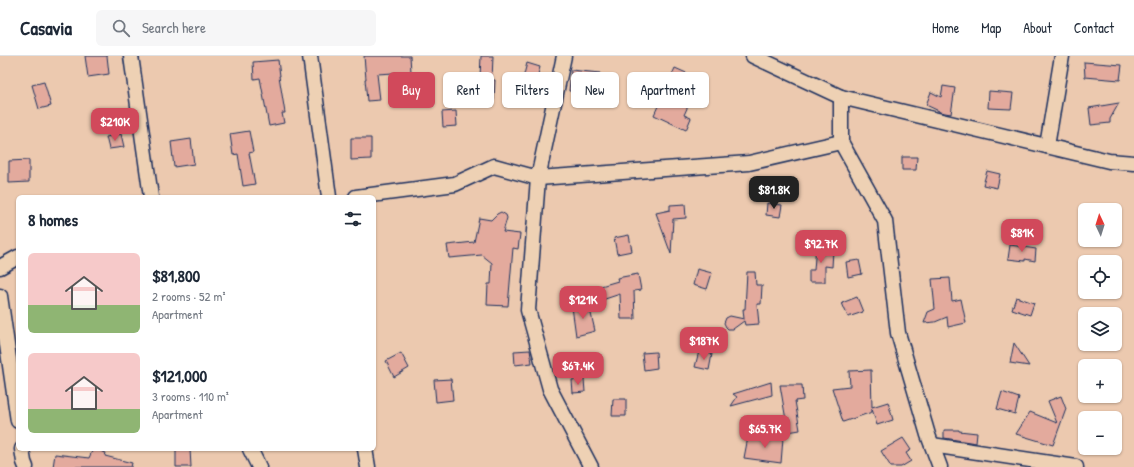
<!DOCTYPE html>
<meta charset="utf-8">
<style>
body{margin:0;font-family:"Patrick Hand",sans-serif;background:#f6f6f7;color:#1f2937;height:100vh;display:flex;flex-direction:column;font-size:15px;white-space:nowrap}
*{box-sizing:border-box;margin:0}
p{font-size:13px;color:#747a83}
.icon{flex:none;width:22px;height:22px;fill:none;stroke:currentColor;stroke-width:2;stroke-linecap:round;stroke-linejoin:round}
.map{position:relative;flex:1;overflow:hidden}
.drawer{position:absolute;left:16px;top:139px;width:360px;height:256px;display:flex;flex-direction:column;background:#fff;border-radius:6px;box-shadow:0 1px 3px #0004}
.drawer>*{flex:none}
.guide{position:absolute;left:388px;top:16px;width:380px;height:36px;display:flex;gap:8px}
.needle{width:26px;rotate:356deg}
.buttons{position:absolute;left:1078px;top:147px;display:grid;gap:8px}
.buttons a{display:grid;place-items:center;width:44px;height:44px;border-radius:6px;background:#fff;box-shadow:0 1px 3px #0004;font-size:20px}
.price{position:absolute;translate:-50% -34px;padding:0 9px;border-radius:8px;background:#d1495b;color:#fff;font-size:13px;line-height:26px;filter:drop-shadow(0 1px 2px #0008)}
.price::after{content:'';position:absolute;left:50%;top:24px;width:12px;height:9px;margin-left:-6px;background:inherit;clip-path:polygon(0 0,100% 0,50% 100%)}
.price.current{background:#222;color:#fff}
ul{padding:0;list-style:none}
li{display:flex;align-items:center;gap:12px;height:100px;padding:0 12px}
li span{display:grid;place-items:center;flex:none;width:112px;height:80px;border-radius:6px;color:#555}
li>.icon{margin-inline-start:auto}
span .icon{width:48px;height:48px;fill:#fffc;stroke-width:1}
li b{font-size:17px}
h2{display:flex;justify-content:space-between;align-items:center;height:48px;padding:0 12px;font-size:17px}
.chip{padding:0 14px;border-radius:6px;background:#fff;box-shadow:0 1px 3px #0004;font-size:14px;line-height:36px}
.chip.current{background:#d1495b;color:#fff}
header{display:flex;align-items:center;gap:24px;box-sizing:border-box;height:56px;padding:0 20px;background:#fff;border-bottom:1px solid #e0e1e3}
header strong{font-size:19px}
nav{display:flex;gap:22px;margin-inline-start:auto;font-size:14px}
.search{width:280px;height:36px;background:#f6f6f7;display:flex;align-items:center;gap:10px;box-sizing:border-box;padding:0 14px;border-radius:6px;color:#747a83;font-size:15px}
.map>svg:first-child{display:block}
.building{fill:#e3aa9d;stroke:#1b2f5e}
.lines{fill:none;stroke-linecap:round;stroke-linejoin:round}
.street-casing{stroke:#1b2f5e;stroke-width:17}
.street{stroke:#eed1b4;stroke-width:14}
</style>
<header>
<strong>Casavia</strong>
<div class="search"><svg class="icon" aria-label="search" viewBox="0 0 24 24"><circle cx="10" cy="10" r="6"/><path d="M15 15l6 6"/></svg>Search here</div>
<nav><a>Home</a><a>Map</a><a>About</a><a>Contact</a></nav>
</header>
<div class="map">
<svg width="1134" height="411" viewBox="0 0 1134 411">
<rect width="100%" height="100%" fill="#ecc9af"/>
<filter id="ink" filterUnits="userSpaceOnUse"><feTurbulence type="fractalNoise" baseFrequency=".025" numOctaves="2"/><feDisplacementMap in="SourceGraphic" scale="8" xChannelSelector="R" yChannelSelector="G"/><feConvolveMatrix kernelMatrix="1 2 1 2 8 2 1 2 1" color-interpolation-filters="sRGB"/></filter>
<g filter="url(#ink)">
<g class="building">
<path d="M85,0H107L109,18L88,21Z"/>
<path d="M364,0H410L411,16L377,18L380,44L367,45L365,23H366Z"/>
<path d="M481,0H493L492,24H495L494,44L479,43Z"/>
<path d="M278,4L280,20H279L285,57H282L284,67L269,70L260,22L254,23L253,6Z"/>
<path d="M1084,6L1122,9L1120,24L1085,21Z"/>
<path d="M527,7L540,11L535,30L522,26Z"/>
<path d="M675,12L700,23L684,59L691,62L686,74L654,59Z"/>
<path d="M571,14L600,17L598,37L569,35Z"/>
<path d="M44,26L51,50L39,53L32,29Z"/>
<path d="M943,30L955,32L951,58L939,56V55L926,49L931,36L941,41Z"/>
<path d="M989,35L1013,37L1011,53L988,52Z"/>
<path d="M1119,47L1110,63V67L1091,69L1089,52Z"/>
<path d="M456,55L457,70L443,71L442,56Z"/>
<path d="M249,75L253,96L249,97L255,128L243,130L238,98L233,99L230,78Z"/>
<path d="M121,78L124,91L109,93L106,81Z"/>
<path d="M351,82H371V103L351,104Z"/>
<path d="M191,83L194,108L174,111L171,86Z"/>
<path d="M902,101H917L916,114H902Z"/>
<path d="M29,104V126L9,127V105Z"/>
<path d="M987,115L1000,118L997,132L983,129Z"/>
<path d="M767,147L782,149L780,161L766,159Z"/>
<path d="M685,148L686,162L673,163L671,198L656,157L670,154V149Z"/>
<path d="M501,156L506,159L507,162L503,176L520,178L518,193L513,192L508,250L487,249L488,228H491L492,207L482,199L449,202L447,189L474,186L479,162L491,164L497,158Z"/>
<path d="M629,179L632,195L617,198L614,182Z"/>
<path d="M816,189H825V194H833L832,211L825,210V226H809V214H814Z"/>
<path d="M1010,189L1036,193L1035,205L1025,203V205L1008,203Z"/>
<path d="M859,204L862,218L848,221L846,206Z"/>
<path d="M697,213L712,217L707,233L693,229Z"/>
<path d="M747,216H755L756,229H762L761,248H757L759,268L745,269L744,265L733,273H728L726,271L724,267L726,262L730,260L744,263L743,253H745Z"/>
<path d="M638,218L641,234L634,235L635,263H621L620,238L599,245L594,232L618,225L617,222Z"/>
<path d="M950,222L952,245L961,243L966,267L948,271L947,261L935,266L924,267L928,256L935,253L932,223Z"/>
<path d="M857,241L863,256L848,261L842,247Z"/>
<path d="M1016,241L1034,247L1030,259L1012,253Z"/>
<path d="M589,249L595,275L576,280L572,251Z"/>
<path d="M1014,287L1029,310L1010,307Z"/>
<path d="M530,294L532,307L515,309L514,295Z"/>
<path d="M699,295L712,298L709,314L695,311Z"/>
<path d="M656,296L657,312L644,314L642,297Z"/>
<path d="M401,297L409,312L394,321L386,305Z"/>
<path d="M871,314L872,351L888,346L893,364L877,369L872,353V356L843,366L832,332L850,330L849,315Z"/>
<path d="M451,323L453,344L436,346L434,324Z"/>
<path d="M584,323L585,336L573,337L572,324Z"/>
<path d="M771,326L772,339L731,350L737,341L733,338Z"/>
<path d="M780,329H802L803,344L795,345L800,374L788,376Z"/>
<path d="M1002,336L1019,342L1015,358L997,353Z"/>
<path d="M1061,340L1066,353L1053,389L1016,378L1030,356L1057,367L1048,345Z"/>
<path d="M613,343H626V360H612Z"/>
<path d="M944,374H959V375L977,377L976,387L944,382Z"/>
<path d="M766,380L783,382L781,407L744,402L748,381L766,384Z"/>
<path d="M903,382L911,394L906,397L911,405L901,411H891L881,395Z"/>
<path d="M93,393H96L106,397L105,400L132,407L131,411H53L55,398L89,402Z"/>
<path d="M176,393H190L191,411H176Z"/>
</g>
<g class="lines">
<defs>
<g id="street">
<path d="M131,0L151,141"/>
<path d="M310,0L329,141"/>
<path d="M564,0L538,122L528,254L550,333L591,411"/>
<path d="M753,0L841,41L1109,105L1134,107"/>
<path d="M841,41V86L885,165L898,277L928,379L940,411"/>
<path d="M1047,90L1062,0"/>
<path d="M356,141L455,128L494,110L538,122L749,107L841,86"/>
<path d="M0,211L18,201"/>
<path d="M0,240L18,365"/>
<path d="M932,389L1076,411"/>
<path d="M22,393L24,406L26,411"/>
<path d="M250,393L259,411"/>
<path d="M365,393L368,411"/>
</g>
</defs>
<use href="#street" class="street-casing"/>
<use href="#street" class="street"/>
</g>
</g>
</svg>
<div class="buttons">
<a><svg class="needle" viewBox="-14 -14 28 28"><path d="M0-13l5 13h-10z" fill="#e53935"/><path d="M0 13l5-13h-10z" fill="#747a83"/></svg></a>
<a><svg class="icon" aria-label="locate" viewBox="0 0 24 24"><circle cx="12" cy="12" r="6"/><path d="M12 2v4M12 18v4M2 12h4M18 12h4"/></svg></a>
<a><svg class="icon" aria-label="layers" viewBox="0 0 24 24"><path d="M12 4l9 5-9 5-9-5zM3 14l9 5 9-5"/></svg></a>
<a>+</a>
<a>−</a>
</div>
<b class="price" style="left:115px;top:86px">$210K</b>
<b class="price current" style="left:774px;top:154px">$81.8K</b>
<b class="price" style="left:1022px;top:197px">$81K</b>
<b class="price" style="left:821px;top:208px">$92.7K</b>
<b class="price" style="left:583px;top:264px">$121K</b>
<b class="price" style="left:704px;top:305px">$187K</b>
<b class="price" style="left:578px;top:330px">$67.4K</b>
<b class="price" style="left:765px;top:393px">$65.7K</b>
<div class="guide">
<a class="chip current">Buy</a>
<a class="chip">Rent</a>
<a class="chip">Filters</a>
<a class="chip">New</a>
<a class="chip">Apartment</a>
</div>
<section class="drawer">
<h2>8 homes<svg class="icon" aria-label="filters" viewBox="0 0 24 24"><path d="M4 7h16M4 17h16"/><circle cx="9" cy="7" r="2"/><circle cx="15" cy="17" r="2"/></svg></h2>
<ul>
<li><span style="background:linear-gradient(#f6c9c9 65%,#8fb573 0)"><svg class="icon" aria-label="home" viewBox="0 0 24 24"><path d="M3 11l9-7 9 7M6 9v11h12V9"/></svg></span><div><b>$81,800</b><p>2 rooms · 52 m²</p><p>Apartment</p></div></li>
<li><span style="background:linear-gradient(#f6c9c9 70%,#8fb573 0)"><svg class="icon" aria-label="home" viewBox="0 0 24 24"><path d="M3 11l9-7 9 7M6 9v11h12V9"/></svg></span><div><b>$121,000</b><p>3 rooms · 110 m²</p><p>Apartment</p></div></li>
</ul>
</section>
</div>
